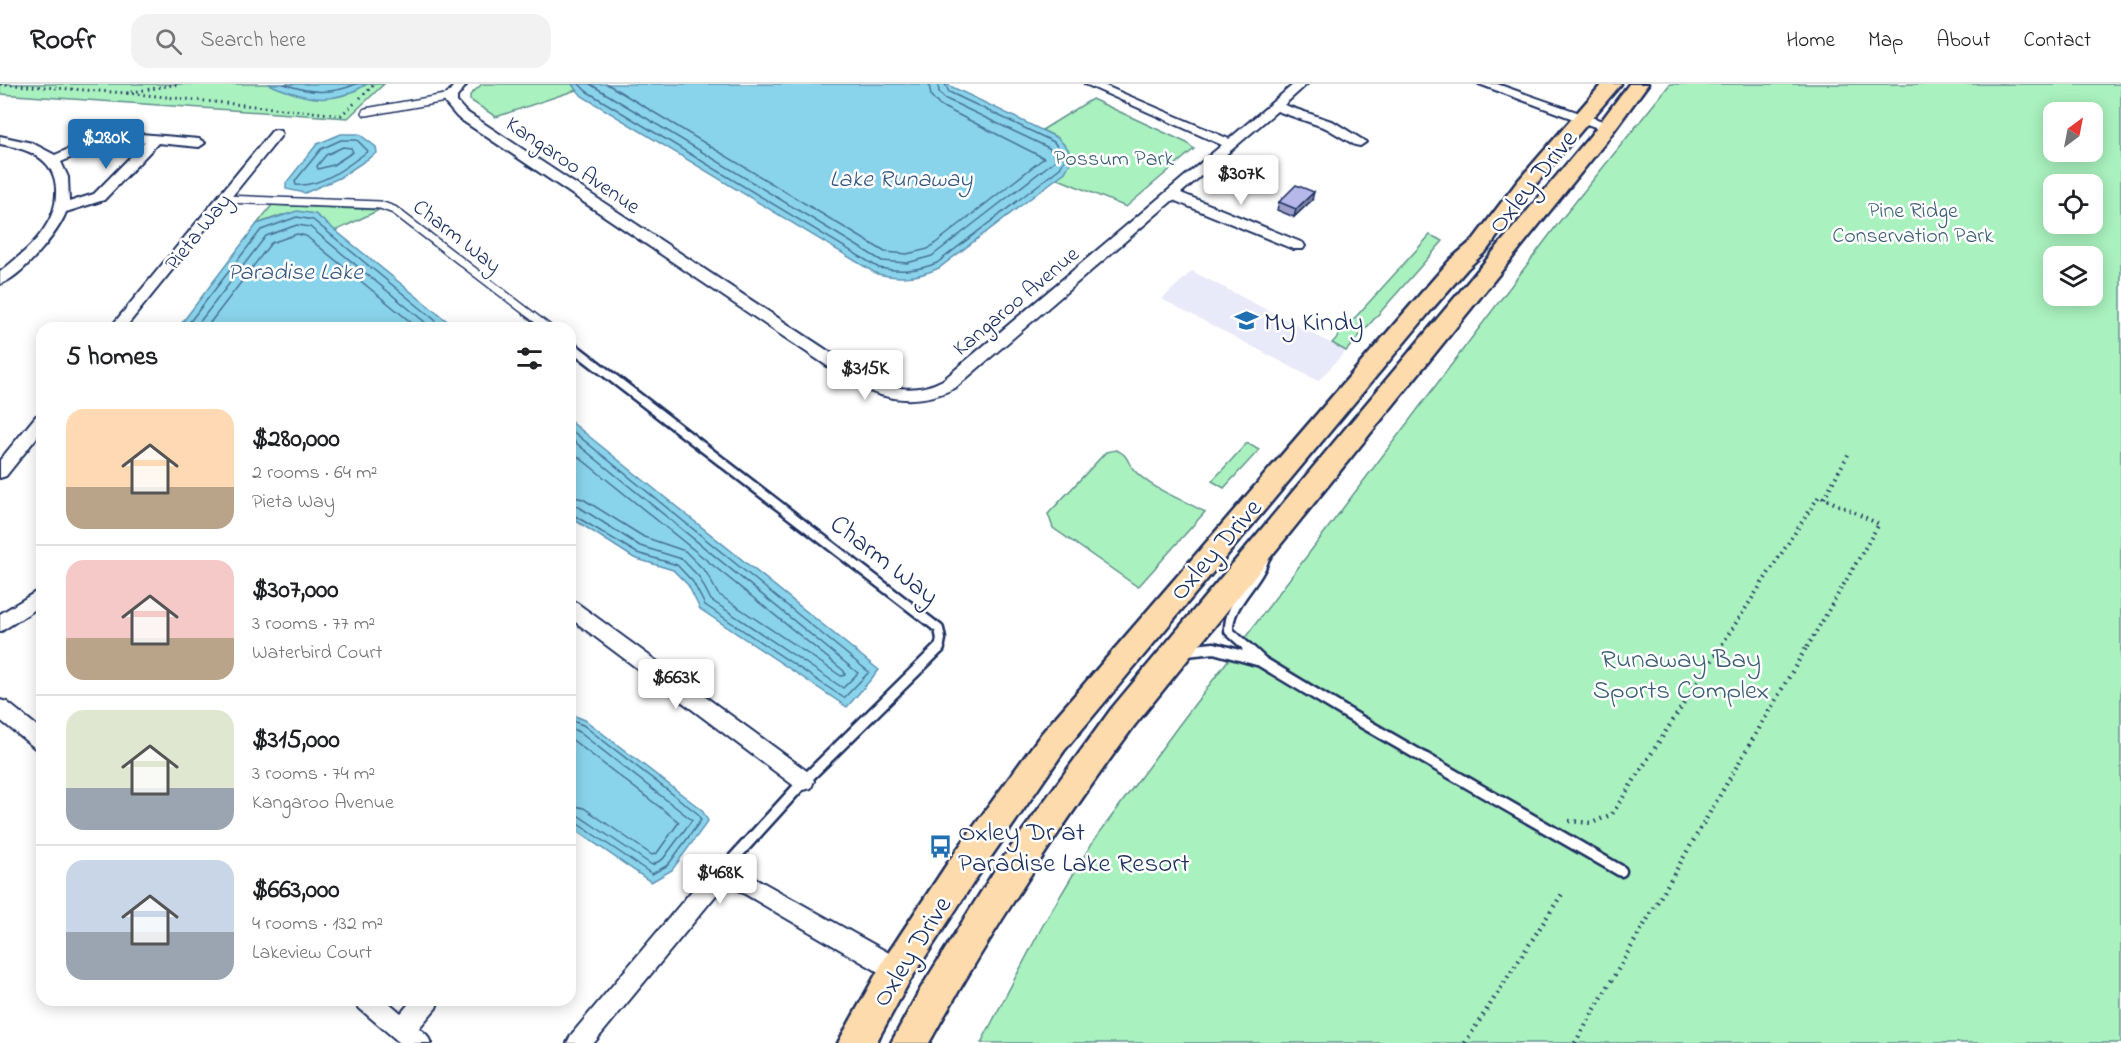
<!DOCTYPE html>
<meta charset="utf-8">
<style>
body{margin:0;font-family:"Indie Flower",sans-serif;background:#f2f2f2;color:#202124;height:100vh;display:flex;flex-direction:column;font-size:22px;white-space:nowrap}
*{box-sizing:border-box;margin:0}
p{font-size:20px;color:#757577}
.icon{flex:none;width:33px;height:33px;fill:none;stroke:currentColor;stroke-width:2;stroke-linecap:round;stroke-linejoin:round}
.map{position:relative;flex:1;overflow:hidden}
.sheet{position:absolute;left:36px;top:238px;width:540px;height:684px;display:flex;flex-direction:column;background:#fff;border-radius:18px;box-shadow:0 3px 15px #0003}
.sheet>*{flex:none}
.needle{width:39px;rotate:32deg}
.controls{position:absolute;left:2043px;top:18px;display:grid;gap:12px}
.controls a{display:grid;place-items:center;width:60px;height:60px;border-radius:12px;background:#fff;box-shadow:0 3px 15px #0003;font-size:30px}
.price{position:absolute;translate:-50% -51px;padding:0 14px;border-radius:6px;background:#fff;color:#222;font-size:20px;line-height:39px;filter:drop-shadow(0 2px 3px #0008)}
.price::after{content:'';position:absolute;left:50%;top:36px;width:18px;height:14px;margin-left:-9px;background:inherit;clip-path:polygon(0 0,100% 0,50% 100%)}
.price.active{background:#1f6fb2;color:#fff}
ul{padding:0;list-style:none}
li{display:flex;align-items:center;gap:18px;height:150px;padding:0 30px}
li+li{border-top:2px solid #e0e0e0}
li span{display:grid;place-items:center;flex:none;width:168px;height:120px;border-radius:18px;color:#555}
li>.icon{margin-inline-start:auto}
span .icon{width:72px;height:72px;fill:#fffc;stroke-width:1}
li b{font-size:26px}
h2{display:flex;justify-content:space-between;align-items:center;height:72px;padding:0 30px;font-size:26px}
header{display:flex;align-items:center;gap:36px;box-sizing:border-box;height:84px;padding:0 30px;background:#fff;border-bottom:2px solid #e0e0e0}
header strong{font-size:28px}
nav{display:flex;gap:33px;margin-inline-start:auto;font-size:21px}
.search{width:420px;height:54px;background:#f2f2f2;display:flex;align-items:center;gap:15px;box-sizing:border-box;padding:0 21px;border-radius:18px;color:#757577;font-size:22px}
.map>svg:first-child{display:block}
.built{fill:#e9eaf9}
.green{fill:#a9f1be;stroke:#62908e;stroke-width:1.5;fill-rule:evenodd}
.water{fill:#8ad4eb;stroke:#5e92b3;stroke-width:1.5}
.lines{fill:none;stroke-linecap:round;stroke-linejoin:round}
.shore{stroke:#477196;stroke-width:1.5}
.service-far2-casing{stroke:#1b2f5e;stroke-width:10}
.service-far1-casing{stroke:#1b2f5e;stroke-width:13}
.service-casing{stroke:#1b2f5e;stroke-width:15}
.minor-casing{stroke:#1b2f5e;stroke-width:4}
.primary-casing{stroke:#1b2f5e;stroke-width:5}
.path-far2{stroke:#1b2f5e;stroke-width:3;stroke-dasharray:1.5 4;stroke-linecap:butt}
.path-far1{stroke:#1b2f5e;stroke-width:4;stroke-dasharray:1.5 4.5;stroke-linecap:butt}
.path{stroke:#1b2f5e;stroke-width:4.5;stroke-dasharray:1.5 5;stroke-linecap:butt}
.service-far2{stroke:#fff;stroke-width:7}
.service-far1{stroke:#fff;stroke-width:8}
.service{stroke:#fff;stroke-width:10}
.minor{fill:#fff;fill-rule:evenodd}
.primary{fill:#fedbac;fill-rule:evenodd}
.wall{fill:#9d9ec9;stroke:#1b2f5e;stroke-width:1.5}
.shaded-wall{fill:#7f81a4;stroke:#1b2f5e;stroke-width:1.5}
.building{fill:#b6b8ea;stroke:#1b2f5e;stroke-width:1.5}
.labels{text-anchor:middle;stroke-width:5;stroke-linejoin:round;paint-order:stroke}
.far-park-label{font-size:22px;fill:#3e6076;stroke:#fff}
.far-street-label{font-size:22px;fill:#1b2f5e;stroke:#fff}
.far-water-label{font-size:24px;font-style:italic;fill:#375881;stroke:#fff}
.street-label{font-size:27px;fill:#1b2f5e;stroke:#fff}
.poi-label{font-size:27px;fill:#1b2f5e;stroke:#fff;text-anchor:start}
.park-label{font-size:27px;fill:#3e6076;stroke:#fff}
</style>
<header>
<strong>Roofr</strong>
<div class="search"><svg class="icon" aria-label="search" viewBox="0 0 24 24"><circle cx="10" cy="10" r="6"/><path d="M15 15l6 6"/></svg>Search here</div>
<nav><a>Home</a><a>Map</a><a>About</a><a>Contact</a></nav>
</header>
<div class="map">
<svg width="2121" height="959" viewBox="0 0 2121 959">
<rect width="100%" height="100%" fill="#fff"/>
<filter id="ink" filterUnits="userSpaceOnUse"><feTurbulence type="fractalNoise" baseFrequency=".0167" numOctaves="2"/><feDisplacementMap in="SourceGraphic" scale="12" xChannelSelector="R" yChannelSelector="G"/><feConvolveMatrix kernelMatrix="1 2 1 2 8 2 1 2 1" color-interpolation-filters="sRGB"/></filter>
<g filter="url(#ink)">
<path class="built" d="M1192,187L1346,267L1318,297L1162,215Z"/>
<g class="green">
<path d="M0,0H384L348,34L0,10Z"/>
<path d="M482,0H572L576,6L496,33L470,16V11Z"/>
<path d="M1670,0H2121V959H981L1044,839L1092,759L1179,641L1560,137ZM2054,28H2092V68H2054ZM2054,100H2092V140H2054ZM2054,172H2092V212H2054Z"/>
<path d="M1092,15L1187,59L1194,65L1126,123L1056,94L1065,88L1058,54L1042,46Z"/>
<path d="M272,121L379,126L335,147L315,130L282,131L257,140Z"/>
<path d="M1430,151L1443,157L1346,267L1332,259Z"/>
<path d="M1247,359L1259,366L1224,404L1212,397Z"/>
<path d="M1116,366C1128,370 1127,378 1134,386C1151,405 1183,416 1205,428L1138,503L1053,444L1048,430L1106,368Z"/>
</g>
<g class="water">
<path d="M268,0H367C331,23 305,15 268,0Z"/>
<path d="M572,0H946L1058,54L1068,65L1072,76L1065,88L939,184C917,194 901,195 877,190L582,12Z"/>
<path d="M341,50H359L376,63L377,69L339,94L305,109L286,105V99L317,60Z"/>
<path d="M297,127L315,130L448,238L437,244H178L257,140Z"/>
<path d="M570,337L879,586L847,623L700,525L688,501L673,486L634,474L570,433Z"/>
<path d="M570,630L585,636L702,726L708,737L672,786L651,798L570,742Z"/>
</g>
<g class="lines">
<g class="shore">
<path d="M284,0C309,9 331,11 356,0"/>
<path d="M579,0L586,7L879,184C900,188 917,187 937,179L1060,84L1065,75L1054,58L949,8L945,0"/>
<path d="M590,0L882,177L907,179L932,172L1057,75L1049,64L944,14L939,8L938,0"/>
<path d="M607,0L885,168L907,170L928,165L1044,74L939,21L931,12L929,0"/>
<path d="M341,56H357L368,67C348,82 322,103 296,101L295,97L321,65Z"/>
<path d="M343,63L351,64L353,68L333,81L318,85L317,82L326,71Z"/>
<path d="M185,244L261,146L297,133L313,136L435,236V244"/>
<path d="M195,244L266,152L297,141L310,143L426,239L428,244"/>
<path d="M206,244L271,159L297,150L306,152L418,244"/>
<path d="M570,345L869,588L844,614L705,521L693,498L677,481L637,469L570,429"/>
<path d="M570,354L858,589L843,604L711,516L699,493L682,475L640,462L579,423L570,421"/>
<path d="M570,366L844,587L845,591L841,592L718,510L706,488L685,467L644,453L583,415L570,412"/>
<path d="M570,636L583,641L697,729L701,736L668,781L652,790L575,738L570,737"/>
<path d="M570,644L579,648L692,736L663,775L652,781L579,732L570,730"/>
<path d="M570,654L679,738L657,769L652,771L584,724L570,721"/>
</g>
<defs>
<g id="service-far2">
<path d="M366,28L451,13"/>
<path d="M224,115L380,121L394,126L548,244"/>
</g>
<g id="service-far1">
<path d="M570,261L939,545L941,555L939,565"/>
<path d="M1194,565H1221"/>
<path d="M1249,565L1229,547C1227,519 1258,500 1265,473"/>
</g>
<g id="service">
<path d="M1247,564L1262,578L1360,637L1621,787"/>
<path d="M1187,567L1214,564L1257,576"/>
<path d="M723,786L804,697L939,564"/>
</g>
<g id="minor">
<path d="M455,0H467L457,13V18L465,27L866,292C892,306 916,310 943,296L1222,61L1085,0H1101L1229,55L1294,0H1307L1284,21L1334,38L1366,58L1360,62L1355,61L1326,44L1277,27L1181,109L1303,159L1305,162L1303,165H1293L1173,116L955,304C920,321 888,318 854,300L457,33L445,19V13Z"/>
<path d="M1479,0H1497L1611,40L1613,43L1607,47L1603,46Z"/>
<path d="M276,46L280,47L282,50L280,53L125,244H110L272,47Z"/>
<path d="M117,48L199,55L205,59L199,63L158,59L104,116L66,128C59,148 21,194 0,200V188C16,175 33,162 44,145C51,135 56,122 56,110C58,75 29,65 0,60V52L32,59L55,71L95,53ZM117,56L145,58L94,110L69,118L68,93L61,78L104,59Z"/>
<path d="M42,330V347L6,392L0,394V376L36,332Z"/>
<path d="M42,504V521L0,548V530Z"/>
<path d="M570,517L577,519L811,690L814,697L811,704L804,706L797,704L570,534Z"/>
<path d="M0,616L7,618L42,646V667L35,664L0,636Z"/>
<path d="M723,776L905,878L909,886L905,894L897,897L889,894L726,799L594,959H567L571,951L715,779Z"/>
<path d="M356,916H386L401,929L412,916H439L436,924L419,944L427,951L431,959H400L359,924Z"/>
</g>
<g id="primary">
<path d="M1602,0H1621L1531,106L1487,166L1467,185L1433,224L1064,667L975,796L909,898L876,959H838L885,874L951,774L1042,649L1417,214L1451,175L1473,156L1517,98Z"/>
<path d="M1629,0H1648L1604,60L1134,642C1059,744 990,849 929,959H891L921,904L998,781L1112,624L1590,52Z"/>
</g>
</defs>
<use href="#service-far2" class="service-far2-casing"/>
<use href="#service-far1" class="service-far1-casing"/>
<use href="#service" class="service-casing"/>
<use href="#minor" class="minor-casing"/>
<use href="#primary" class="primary-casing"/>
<g class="path-far2">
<path d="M0,0L127,9L179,0"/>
<path d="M127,9L341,31L355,19"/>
<path d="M360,14L375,0"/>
</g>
<g class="path-far1">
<path d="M1824,414L1849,369"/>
<path d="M1719,565L1819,412L1879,440L1806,565"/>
</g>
<g class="path">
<path d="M1569,737L1592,739L1612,730L1720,564"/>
<path d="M1465,959L1562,810"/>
<path d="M1575,959L1806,564"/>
</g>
<use href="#service-far2" class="service-far2"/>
<use href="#service-far1" class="service-far1"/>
<use href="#service" class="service"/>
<use href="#minor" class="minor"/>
<use href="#primary" class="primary"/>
</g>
<path class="wall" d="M1312,116L1294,133L1277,126L1279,118Z"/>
<path class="shaded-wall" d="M1314,108L1312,116L1294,133L1296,125Z"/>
<path class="building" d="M1296,101L1314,108L1296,125L1279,118Z"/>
</g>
<defs>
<symbol id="school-bare" viewBox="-9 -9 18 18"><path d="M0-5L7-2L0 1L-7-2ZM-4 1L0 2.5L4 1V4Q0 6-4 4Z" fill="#1f6fb2" stroke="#fff" stroke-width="2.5" paint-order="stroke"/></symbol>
<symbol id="bus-bare" viewBox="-9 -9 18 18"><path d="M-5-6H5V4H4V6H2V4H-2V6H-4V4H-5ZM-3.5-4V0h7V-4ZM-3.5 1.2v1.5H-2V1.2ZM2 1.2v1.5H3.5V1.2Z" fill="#1f6fb2" stroke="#fff" stroke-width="2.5" paint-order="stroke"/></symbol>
</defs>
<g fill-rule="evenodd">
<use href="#school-bare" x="1230" y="220" width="33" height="33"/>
<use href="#bus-bare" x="924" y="746" width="33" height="33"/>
</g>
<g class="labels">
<g class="far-park-label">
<text x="1114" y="81">Possum Park</text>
<text x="1913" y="133">Pine Ridge<tspan x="1913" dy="25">Conservation Park</tspan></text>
</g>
<g class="far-street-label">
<text transform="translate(574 80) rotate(34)" y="8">Kangaroo Avenue</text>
<text transform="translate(197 147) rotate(-51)" y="8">Pieta Way</text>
<text transform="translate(458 151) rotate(38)" y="8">Charm Way</text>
<text transform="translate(1015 216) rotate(-40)" y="8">Kangaroo Avenue</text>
</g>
<g class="far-water-label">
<text x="901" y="102">Lake Runaway</text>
<text x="295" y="195">Paradise Lake</text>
</g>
<g class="street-label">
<text transform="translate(1532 97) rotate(-51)" y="9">Oxley Drive</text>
<text transform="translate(1215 465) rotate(-49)" y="9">Oxley Drive</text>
<text transform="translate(885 475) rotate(38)" y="9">Charm Way</text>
<text transform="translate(911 867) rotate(-58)" y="9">Oxley Drive</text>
</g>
<g class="poi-label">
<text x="1264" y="246">My Kindy</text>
<text x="958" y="756">Oxley Dr at<tspan x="958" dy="31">Paradise Lake Resort</tspan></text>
</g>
<g class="park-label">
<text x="1681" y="583">Runaway Bay<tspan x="1681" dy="31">Sports Complex</tspan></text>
</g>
</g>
</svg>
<div class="controls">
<a><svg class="needle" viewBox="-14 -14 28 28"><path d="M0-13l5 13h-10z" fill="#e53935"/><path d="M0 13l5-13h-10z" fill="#757577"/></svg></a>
<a><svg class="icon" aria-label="locate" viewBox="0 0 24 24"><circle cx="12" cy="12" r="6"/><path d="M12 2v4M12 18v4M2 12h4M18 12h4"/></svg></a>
<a><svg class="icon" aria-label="layers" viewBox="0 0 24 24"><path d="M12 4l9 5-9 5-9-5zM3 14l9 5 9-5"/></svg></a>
</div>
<b class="price active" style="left:106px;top:86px">$280K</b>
<b class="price" style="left:1241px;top:122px">$307K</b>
<b class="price" style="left:865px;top:317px">$315K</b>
<b class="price" style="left:676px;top:626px">$663K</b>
<b class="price" style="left:720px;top:821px">$468K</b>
<section class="sheet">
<h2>5 homes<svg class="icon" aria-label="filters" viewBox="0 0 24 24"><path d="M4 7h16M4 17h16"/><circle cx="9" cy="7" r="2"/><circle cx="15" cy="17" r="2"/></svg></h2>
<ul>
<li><span style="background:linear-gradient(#ffd9b3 65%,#b9a48a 0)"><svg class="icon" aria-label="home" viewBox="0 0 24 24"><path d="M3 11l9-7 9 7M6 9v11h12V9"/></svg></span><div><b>$280,000</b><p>2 rooms · 64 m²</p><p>Pieta Way</p></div></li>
<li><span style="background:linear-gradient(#f6c9c9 65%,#b9a48a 0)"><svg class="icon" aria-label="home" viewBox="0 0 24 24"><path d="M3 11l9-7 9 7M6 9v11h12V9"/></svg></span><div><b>$307,000</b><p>3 rooms · 77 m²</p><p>Waterbird Court</p></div></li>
<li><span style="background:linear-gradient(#dfe7d0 65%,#9aa5b1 0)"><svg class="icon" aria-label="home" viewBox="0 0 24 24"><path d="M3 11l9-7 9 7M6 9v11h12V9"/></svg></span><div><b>$315,000</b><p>3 rooms · 74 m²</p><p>Kangaroo Avenue</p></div></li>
<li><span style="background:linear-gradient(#c9d6e8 60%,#9aa5b1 0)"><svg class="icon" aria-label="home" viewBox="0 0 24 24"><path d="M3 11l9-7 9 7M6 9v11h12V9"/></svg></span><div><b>$663,000</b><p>4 rooms · 132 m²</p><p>Lakeview Court</p></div></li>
</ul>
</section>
</div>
